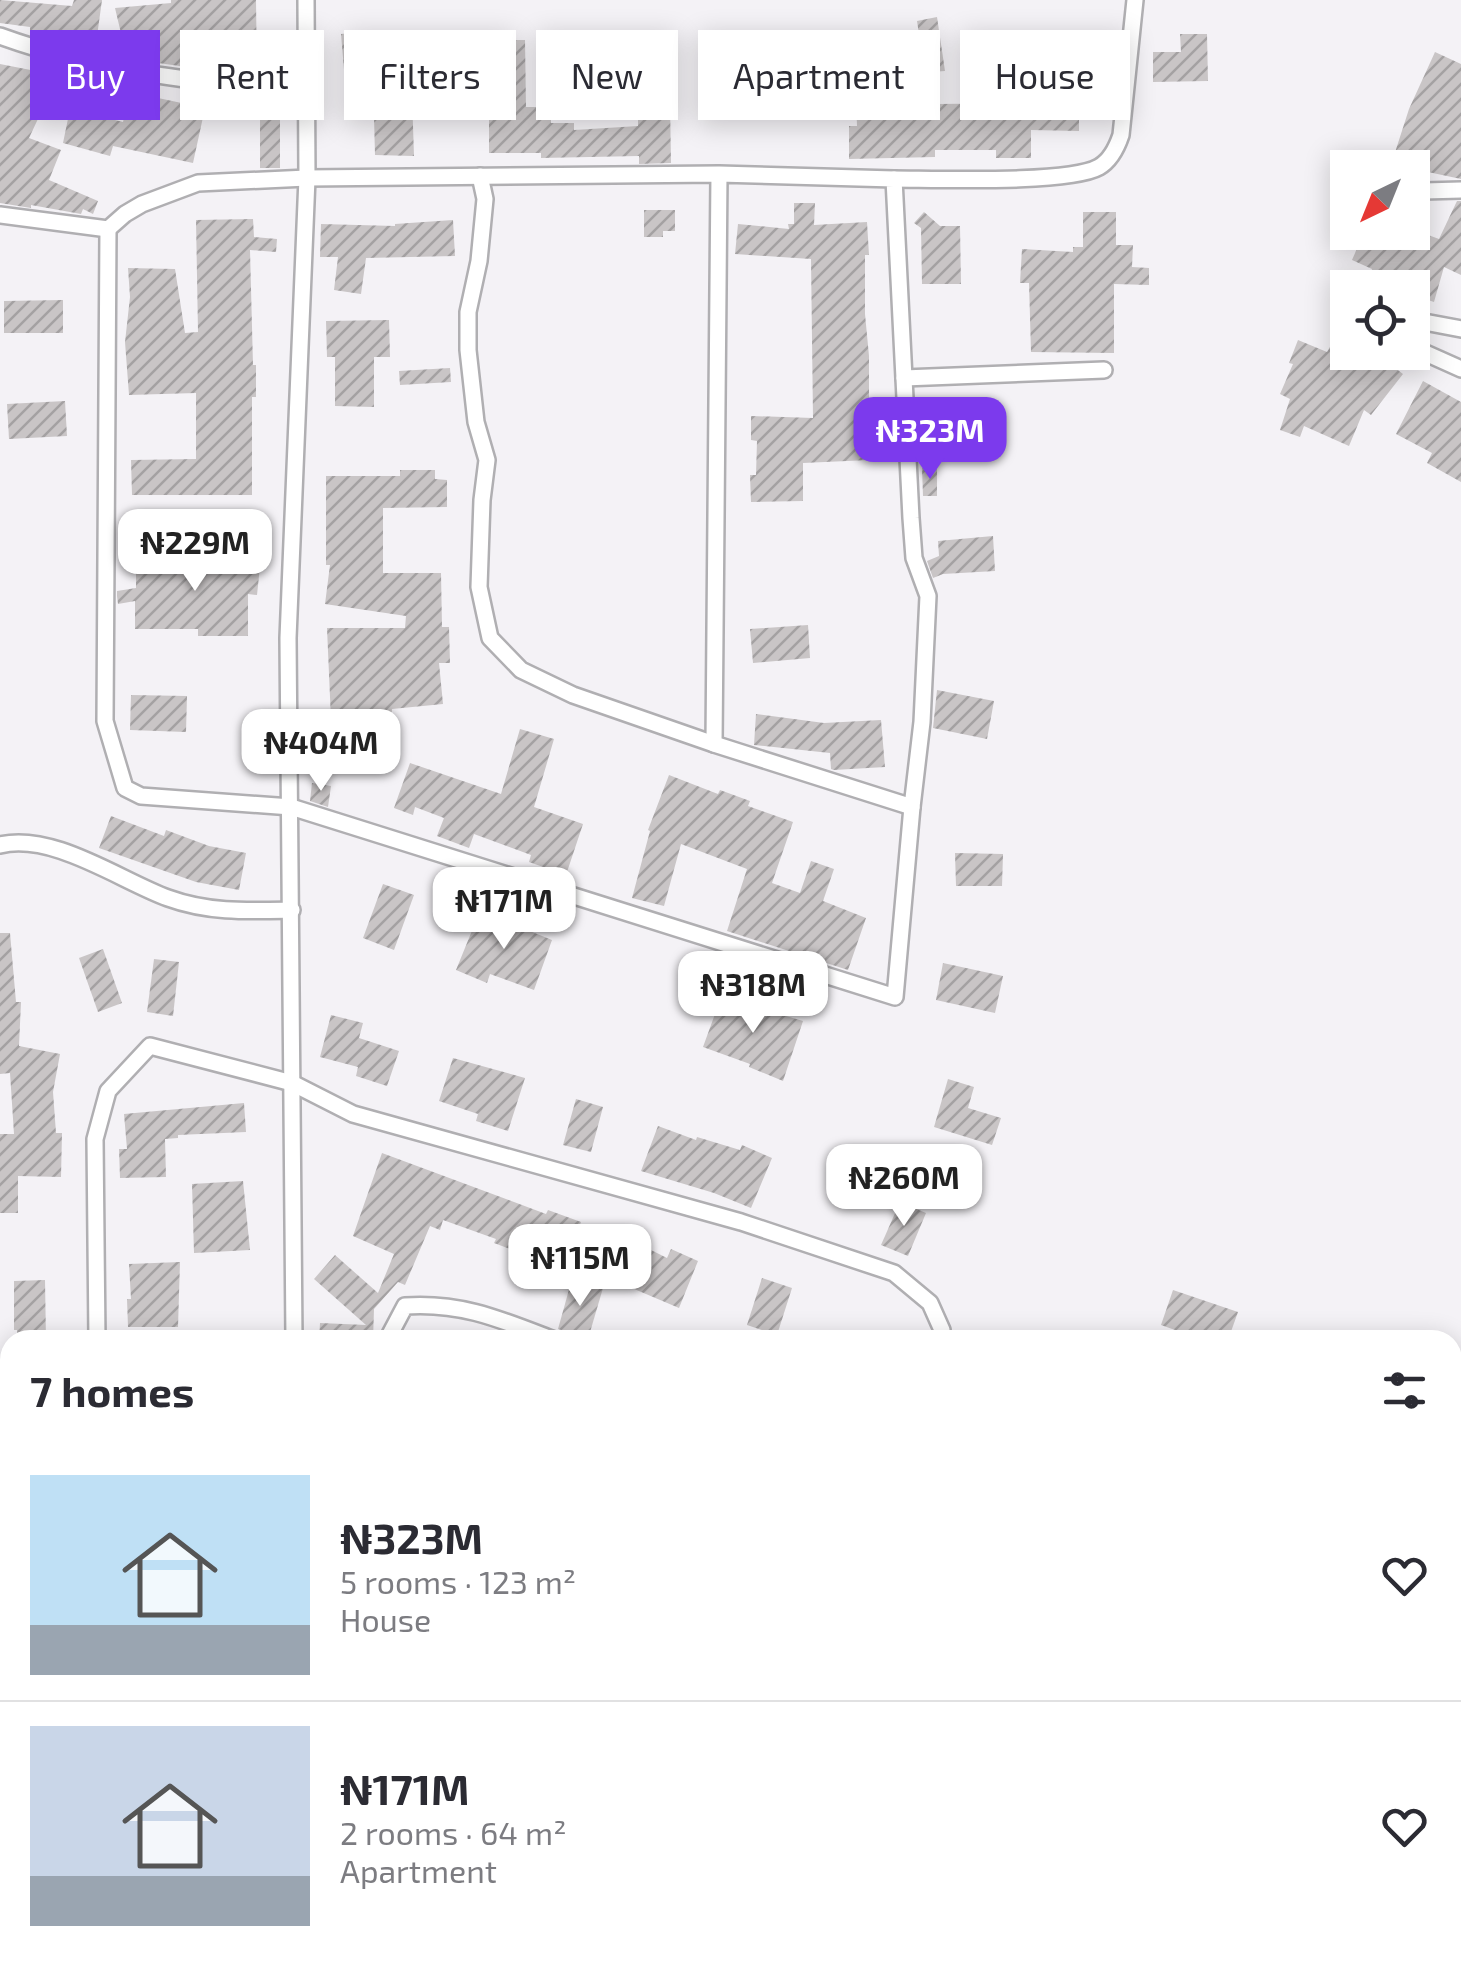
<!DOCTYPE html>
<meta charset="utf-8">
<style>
body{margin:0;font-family:"Exo 2",sans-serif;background:#f2f2f3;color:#2b2b33;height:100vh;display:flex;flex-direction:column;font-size:38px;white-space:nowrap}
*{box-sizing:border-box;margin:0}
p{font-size:32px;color:#7c7c81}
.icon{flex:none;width:55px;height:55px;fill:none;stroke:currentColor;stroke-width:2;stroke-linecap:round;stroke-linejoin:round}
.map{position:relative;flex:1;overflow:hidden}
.side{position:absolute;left:0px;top:1330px;width:1462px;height:640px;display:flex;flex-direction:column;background:#fff;border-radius:30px 30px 0 0;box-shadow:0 5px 25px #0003}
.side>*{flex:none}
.guide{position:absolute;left:30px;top:30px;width:1402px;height:90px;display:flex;gap:20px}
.needle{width:65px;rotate:223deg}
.tools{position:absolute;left:1330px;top:150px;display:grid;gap:20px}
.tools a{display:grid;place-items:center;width:100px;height:100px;border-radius:0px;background:#fff;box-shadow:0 5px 25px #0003;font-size:50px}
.price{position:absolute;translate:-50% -85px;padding:0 22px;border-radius:20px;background:#fff;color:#222;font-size:32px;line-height:65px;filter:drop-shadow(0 2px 5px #0008)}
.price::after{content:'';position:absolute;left:50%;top:60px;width:30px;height:22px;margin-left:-15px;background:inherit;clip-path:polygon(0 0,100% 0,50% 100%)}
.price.active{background:#7c3aed;color:#fff}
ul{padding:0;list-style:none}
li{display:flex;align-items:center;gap:30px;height:250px;padding:0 30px}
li+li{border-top:2px solid #e1e1e2}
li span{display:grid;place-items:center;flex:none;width:280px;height:200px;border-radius:0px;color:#555}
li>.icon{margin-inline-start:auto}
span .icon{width:120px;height:120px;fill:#fffc;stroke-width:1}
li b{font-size:42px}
h2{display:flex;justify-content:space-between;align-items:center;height:120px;padding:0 30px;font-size:42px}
.chip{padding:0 35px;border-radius:0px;background:#fff;box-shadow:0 5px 25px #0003;font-size:35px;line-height:90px}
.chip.active{background:#7c3aed;color:#fff}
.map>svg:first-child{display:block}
.building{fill:url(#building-hatch)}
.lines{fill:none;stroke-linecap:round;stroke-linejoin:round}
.street-casing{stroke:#b0afb2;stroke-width:20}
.street{stroke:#fff;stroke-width:15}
</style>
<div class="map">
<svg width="1461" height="1970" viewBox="0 0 1461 1970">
<defs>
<pattern id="building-hatch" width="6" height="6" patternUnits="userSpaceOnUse" patternTransform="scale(2.5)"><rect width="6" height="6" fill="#c9c5c6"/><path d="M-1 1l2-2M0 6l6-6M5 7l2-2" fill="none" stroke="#a4a1a2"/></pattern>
</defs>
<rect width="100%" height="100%" fill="#f4f2f6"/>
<g class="building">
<path d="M0,0L72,6L74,0H102L95,51L69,45L70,39L30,34V27L0,23Z"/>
<path d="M171,0H256L257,77L144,61L142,42L124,46L115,8L171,3Z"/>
<path d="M937,17L945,71L917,73L918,101H934L935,104L1046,103V38H1077V63H1107V95L1079,94V131L1031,130V158H996V150H935V157L849,159V126H857L856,95H805V34H919L917,21Z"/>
<path d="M599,31H631L632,92L585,89L586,55H599Z"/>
<path d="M366,32L410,35L414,156L375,155L373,79L345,81L341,34Z"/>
<path d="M1180,34H1207L1208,81L1153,82V52H1181Z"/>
<path d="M494,40H525L526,107H551V123H574V130L638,126V101H670L671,163L639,164V156L541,158V153H489V94H482V50H494Z"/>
<path d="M1435,52L1461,64V179L1428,172L1426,180L1414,187V196L1422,202L1419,218L1412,217V168H1390L1409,109Z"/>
<path d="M0,64L56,75L59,81L100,89L95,115L123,122L130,92L205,108L193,163L113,146L110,156L63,143L70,109L45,104L29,138L61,150L49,180L98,201L93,214L83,209L81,214L31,205V208L0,203Z"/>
<path d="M728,64H745L744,92H728Z"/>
<rect x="260" y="116" width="20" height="52"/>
<path d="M1457,201H1461V275L1444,267L1434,302L1425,299L1422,310L1412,312L1415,288H1368L1372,269L1352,260L1362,237L1376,243L1377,238L1397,245L1402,232H1412V229L1439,239Z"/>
<path d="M794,203H815L814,225L867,222L869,255H865V314L869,356V400H866L869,460L803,463V501L751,502L750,475H756L757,441L751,440V416L813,418L811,259L735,254L738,224L789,229L788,224H794Z"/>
<path d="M644,210H675V231H663V237H644Z"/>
<path d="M924,212L940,226H960L961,284H922L921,228L914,223Z"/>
<path d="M1083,212H1116V245H1133L1132,267L1149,268V285L1114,284V353L1031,352L1029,283H1020L1022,249L1073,252V247H1083Z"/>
<path d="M253,219L254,237L277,239L276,252L250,250L253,365H256V397H252V495H132L131,460L196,459V393L129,395L125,342L130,297L128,268L175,269L185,333L198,332L196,220Z"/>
<path d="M453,220L455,256L366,258L361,294L334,290L338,257H320L321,224L395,226V224Z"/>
<path d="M63,300V333H4V301Z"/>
<path d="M389,320L390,357H374V407L335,406V357H327L326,321Z"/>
<path d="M1339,331L1348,336V352H1374L1403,374L1371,415L1364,410L1349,446L1304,426L1300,437L1280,430L1290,399L1280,394L1293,364L1289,363L1298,340L1327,352Z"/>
<path d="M450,368L451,382L400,385L399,371Z"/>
<path d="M1423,381L1461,402V482L1427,463L1432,453L1396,434Z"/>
<path d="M65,401L67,436L9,439L7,404Z"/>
<path d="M922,468H937V496H923Z"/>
<path d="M400,470H435V479L447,480V507L383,508V573H441L442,627H449L450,663H439L443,704L392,709L389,751L327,747L331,720L327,628H405L406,616L325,604L330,565H326V476H400Z"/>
<path d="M993,536L995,571L943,574L933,578L927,561L939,556L938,541Z"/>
<path d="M198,550L261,557L257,595L248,594V636H198V629H135V601L118,604L117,596V591L136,588V560H197Z"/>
<path d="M808,625L810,658L753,663L750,629Z"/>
<path d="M937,690L994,701L987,739L933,728Z"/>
<path d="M131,695L187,696L186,732L130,730Z"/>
<path d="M756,714L824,723L881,720L885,767L834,770L831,769L830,753L754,745Z"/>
<path d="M520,729L554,739L534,807L583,824L566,875L529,862L531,855L474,834L469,848L437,836L444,818L415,807L413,815L394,808L410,763L501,794Z"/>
<path d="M669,775L718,794L720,790L750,801L748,806L793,822L772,883L800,893L811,861L834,869L823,901L866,918L848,970L727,931L747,869L681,844L664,906L632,898L650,831L648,830Z"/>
<path d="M312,783L331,786L328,807L310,801Z"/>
<path d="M111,816L164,836L166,830L209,846L246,853L239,890L196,882L99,848Z"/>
<path d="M955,853L1003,854L1002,886H956Z"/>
<path d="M383,884L414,895L394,950L363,938Z"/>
<path d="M480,911L552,940L534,990L490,974L487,983L456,970Z"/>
<path d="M0,933H10L16,1002H21L19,1046L60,1054L53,1092L56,1133H62L61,1177L18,1176V1213H0V1134H14L10,1073L0,1074Z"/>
<path d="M103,949L122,1003L98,1012L79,958Z"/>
<path d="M154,959L179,962L173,1016L147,1012Z"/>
<path d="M943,963L1003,976L995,1013L936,1000Z"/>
<path d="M723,992L750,1002L749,1005L803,1021L783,1081L749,1067L750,1064L703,1047Z"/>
<path d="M331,1015L363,1023L359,1038L399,1051L387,1086L356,1076L358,1067L320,1057Z"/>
<path d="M453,1058L525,1078L508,1131L476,1121L478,1114L439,1101Z"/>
<path d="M948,1079L974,1087L968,1108L1001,1118L992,1145L934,1127Z"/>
<path d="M576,1099L603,1107L591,1152L563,1145Z"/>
<path d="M244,1103L246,1132L178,1135V1138L165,1139L166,1177L120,1178L119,1149H127L124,1114Z"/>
<path d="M658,1126L696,1140L697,1137L740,1150L742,1145L772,1158L751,1208L714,1193L641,1171Z"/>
<path d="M382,1153L546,1214L548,1210L581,1222L564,1269L494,1243L496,1239L443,1220L440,1230L430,1226L405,1285L398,1282L374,1309L373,1340H319L320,1323L366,1325L314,1279L335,1255L378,1293L394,1254L353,1236Z"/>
<path d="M243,1181L250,1250L194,1253L192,1184Z"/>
<path d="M900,1202L926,1213L908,1256L881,1245Z"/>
<path d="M639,1244L667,1258L671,1249L698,1261L679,1308L620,1283Z"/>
<path d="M180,1262L178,1327H128L127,1299H131L129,1264Z"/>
<path d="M762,1278L792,1288L777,1335L747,1325Z"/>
<path d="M572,1279L603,1288L588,1339L558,1329Z"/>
<path d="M45,1280L46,1340H18L17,1330H14V1281Z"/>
<path d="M1173,1290L1238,1312L1228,1340H1203L1161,1325Z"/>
</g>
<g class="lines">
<defs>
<g id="street">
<path d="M0,36C99,72 201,82 305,93"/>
<path d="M480,176L485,199L479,261L468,312V350L476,422L487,460L482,500L479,587L490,638L521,670L573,695L714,744"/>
<path d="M894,179C935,179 1069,184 1099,167C1111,160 1117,147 1121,135L1135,0"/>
<path d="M1424,191L1461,190"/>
<path d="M0,215L108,229L125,214L142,204L198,183L307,178L719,174L714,744L912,807L922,722L928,596L914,558L911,518L894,179L719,174"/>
<path d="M108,229L105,721L125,788L141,796L291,807L895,997L912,807"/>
<path d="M1412,327L1419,321L1461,329"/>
<path d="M1412,347L1461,369"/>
<path d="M904,378L1104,370"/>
<path d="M0,845C53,832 121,881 168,898C209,913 249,911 292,910"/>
<path d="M97,1340L95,1139L108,1091L150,1046L292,1083L353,1114L741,1222L894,1273L930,1303L942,1330L941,1340"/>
<path d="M294,1340L288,638L307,178L306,0"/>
<path d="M387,1340L405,1306C462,1302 502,1320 554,1340"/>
<path d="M1452,1470L1461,1478"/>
<path d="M1452,1572L1461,1575"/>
<path d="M1452,1727L1461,1725"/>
<path d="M1452,1823L1461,1821"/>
<path d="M12,1960L29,1970"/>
<path d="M297,1960L315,1970"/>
<path d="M637,1960L655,1970"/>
<path d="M831,1960L849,1970"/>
<path d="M1458,1970L1461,1969"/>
</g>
</defs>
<use href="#street" class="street-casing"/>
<use href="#street" class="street"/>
</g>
</svg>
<div class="tools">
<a><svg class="needle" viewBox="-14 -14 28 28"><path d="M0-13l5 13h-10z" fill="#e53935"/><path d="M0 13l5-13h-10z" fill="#7c7c81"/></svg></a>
<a><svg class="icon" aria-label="locate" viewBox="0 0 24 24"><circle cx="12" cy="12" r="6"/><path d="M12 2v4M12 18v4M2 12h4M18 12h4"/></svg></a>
</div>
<b class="price active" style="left:930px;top:482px">₦323M</b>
<b class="price" style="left:195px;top:594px">₦229M</b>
<b class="price" style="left:321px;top:794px">₦404M</b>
<b class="price" style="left:504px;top:952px">₦171M</b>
<b class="price" style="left:753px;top:1036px">₦318M</b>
<b class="price" style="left:904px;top:1229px">₦260M</b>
<b class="price" style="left:580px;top:1309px">₦115M</b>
<div class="guide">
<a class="chip active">Buy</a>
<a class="chip">Rent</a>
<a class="chip">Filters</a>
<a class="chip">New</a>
<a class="chip">Apartment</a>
<a class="chip">House</a>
</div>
<section class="side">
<h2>7 homes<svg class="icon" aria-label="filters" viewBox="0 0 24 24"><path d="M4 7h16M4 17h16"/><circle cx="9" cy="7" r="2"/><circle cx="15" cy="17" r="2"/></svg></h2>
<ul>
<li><span style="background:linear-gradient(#bfe0f5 75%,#9aa5b1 0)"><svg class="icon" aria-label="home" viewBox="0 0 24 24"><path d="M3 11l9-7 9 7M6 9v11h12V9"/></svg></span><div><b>₦323M</b><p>5 rooms · 123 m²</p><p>House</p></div><svg class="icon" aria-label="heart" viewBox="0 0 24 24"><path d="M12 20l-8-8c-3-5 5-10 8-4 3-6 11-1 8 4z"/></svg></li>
<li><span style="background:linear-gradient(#c9d6e8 75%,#9aa5b1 0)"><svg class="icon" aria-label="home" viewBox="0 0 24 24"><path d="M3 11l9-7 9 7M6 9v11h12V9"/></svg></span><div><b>₦171M</b><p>2 rooms · 64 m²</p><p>Apartment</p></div><svg class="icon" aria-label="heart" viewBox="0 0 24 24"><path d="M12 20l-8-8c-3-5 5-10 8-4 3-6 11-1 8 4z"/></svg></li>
</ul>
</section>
</div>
